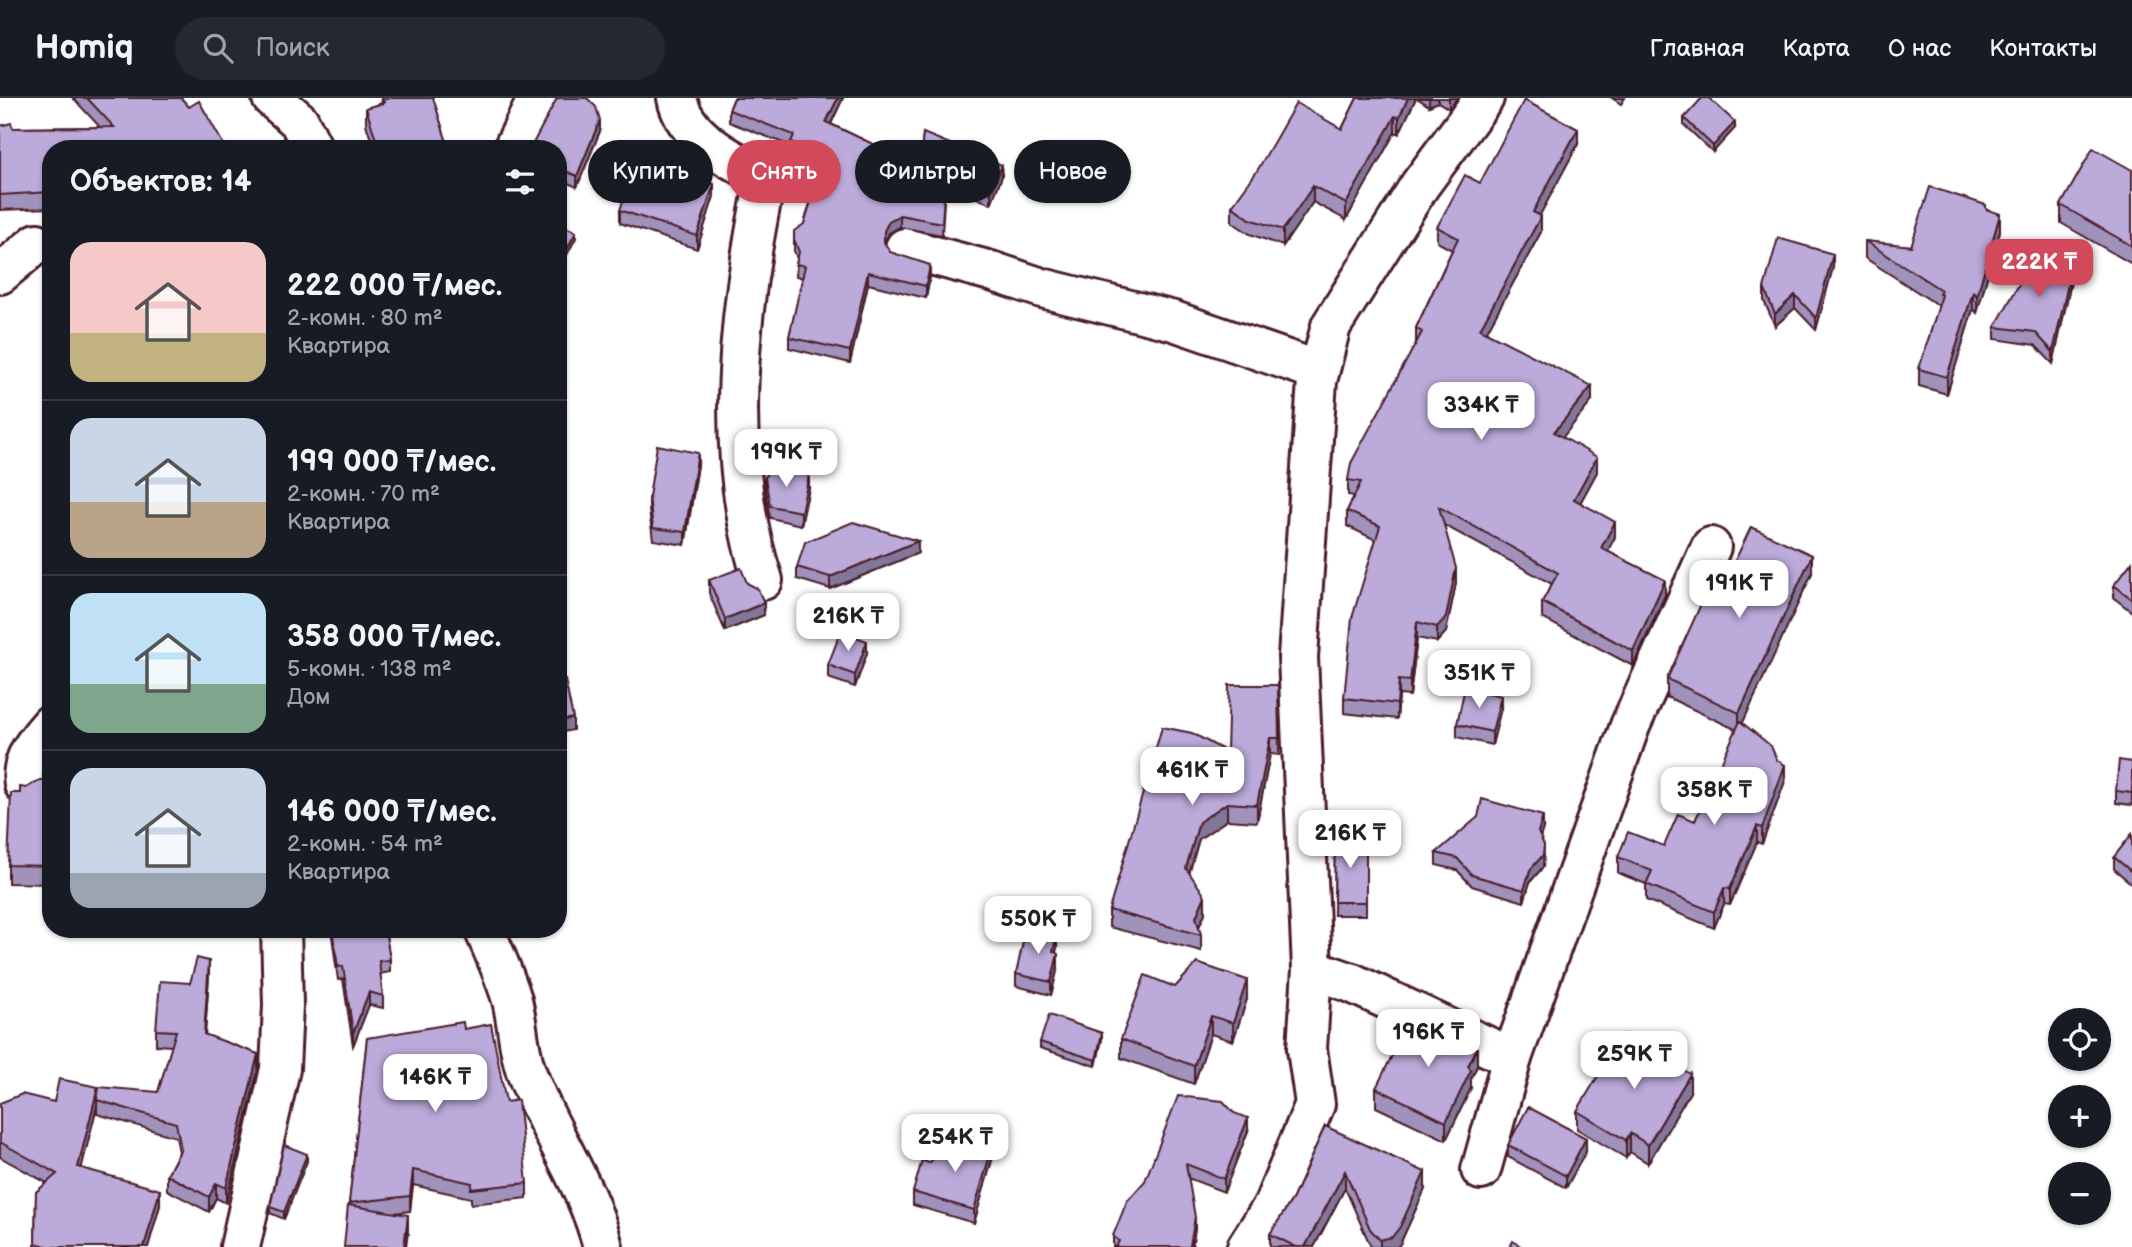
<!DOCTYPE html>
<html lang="ru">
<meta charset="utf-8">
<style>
body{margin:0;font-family:"Balsamiq Sans",sans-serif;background:#242831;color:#f1f3f6;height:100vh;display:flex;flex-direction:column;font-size:26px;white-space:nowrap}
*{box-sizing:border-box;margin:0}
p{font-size:23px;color:#9ea1a6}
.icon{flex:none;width:38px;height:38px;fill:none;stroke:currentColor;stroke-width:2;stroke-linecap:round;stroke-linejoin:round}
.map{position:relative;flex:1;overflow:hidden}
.details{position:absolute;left:42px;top:42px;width:525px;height:798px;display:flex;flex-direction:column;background:#171b24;border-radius:28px;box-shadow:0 2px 5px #0004}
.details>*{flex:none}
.guide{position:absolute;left:588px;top:42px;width:665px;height:63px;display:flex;gap:14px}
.tools{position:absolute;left:2048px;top:910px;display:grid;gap:14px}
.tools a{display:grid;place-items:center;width:63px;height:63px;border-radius:50%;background:#171b24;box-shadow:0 2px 5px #0004;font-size:35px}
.price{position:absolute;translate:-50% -60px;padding:0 16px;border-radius:14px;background:#fff;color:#222;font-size:23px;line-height:46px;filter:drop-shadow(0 2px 4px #0008)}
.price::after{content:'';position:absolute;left:50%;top:42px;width:21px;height:16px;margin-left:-10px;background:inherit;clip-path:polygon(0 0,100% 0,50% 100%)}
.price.selected{background:#d1495b;color:#fff}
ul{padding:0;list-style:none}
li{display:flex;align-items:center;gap:21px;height:175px;padding:0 28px}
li+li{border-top:2px solid #363941}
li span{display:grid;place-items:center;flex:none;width:196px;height:140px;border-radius:21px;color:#555}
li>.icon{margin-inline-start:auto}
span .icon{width:84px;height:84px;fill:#fffc;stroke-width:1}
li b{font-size:30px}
h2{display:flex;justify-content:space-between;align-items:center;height:84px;padding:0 28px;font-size:30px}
.pill{padding:0 24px;border-radius:32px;background:#171b24;box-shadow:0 2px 5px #0004;font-size:24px;line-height:63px}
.pill.selected{background:#d1495b;color:#fff}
header{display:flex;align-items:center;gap:42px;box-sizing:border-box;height:98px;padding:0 35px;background:#171b24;border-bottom:2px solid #363941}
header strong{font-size:33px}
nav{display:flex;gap:38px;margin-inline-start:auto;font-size:24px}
.search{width:490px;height:63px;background:#242831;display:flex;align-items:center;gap:18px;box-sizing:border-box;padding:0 24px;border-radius:38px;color:#9ea1a6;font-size:26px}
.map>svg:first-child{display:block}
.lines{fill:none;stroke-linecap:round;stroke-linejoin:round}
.street-casing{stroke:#4a1f2b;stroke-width:44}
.street{stroke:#fff;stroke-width:38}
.wall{fill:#a192bb;stroke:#4a1f2b;stroke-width:2}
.shaded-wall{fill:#837799;stroke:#4a1f2b;stroke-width:2}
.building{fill:#bbaada;stroke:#4a1f2b;stroke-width:2}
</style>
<header>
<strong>Homiq</strong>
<div class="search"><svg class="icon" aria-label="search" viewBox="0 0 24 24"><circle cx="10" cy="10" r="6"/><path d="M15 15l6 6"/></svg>Поиск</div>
<nav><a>Главная</a><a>Карта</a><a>О нас</a><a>Контакты</a></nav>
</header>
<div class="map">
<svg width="2132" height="1149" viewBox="0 0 2132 1149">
<rect width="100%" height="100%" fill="#fff"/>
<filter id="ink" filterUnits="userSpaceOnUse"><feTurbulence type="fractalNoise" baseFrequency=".0143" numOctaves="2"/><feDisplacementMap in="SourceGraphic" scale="14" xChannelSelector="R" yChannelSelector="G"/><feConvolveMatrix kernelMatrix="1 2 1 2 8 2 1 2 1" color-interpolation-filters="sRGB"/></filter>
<g filter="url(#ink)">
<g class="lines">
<defs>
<g id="street">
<path d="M272,0L299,23L313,51"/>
<path d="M677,0C684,39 732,63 766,79C739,206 721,358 763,482"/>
<path d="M513,51L538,0"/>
<path d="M905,150L991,173L1042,190L1174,223L1319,273"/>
<path d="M0,176L37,145"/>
<path d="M24,686C20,662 35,644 51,626"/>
<path d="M484,831C494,854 505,878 512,902C518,926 518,953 527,976C549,1035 588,1087 603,1149"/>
<path d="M1312,871L1352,885L1512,960L1630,628L1711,449"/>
<path d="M1481,1072L1512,960"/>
<path d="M240,1149L280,971L283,907L281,831"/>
<path d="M1247,1149L1273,1108L1315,1006L1307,951L1312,871L1298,559L1317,283L1331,228L1420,87L1484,0"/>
</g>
</defs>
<use href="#street" class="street-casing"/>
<use href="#street" class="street"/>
</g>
<g class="wall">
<path d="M73,0H181L226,51H51V110L0,112V28L13,30L100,29Z"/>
<path d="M381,0H433L449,51H374L366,26V10L382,5Z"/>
<path d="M734,0H843L831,26L920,69L923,35L1002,78L991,106L945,87L942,137L900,129L889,135L884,144L890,154L930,179L926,200L868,186L850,265L789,250V239L803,180L796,178L797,161L794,153V141L804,126L813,95L800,88V76L806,63L791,56V48L729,24V12Z"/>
<path d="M1357,0H1416L1399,36L1395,34L1346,122L1313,104L1283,148L1250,136L1232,124V108L1342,31Z"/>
<path d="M1417,0H1457L1449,11L1438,4L1429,8Z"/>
<path d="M1612,0H1625L1621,6Z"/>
<path d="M1684,20L1735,30L1713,54L1684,27Z"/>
<path d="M600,33L577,89L558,81V51Z"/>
<path d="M1578,46L1539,118L1541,134L1486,234L1592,303L1562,339L1597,374L1580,405L1615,439L1607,453L1665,497L1633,568L1542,520V504L1552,486L1444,427L1456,485L1446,534L1437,544L1417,540L1410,598L1399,597L1397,621L1344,615V600L1376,442L1347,428V413L1354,398L1348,397V382L1416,246V230L1452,152L1437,144V129L1480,85Z"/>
<path d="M695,71L712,85L714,98L697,151L620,125V112Z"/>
<path d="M2132,72V166L2061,125V107Z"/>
<path d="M1986,111L2000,133L1977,215L1973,211L1947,296L1919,288V271L1939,208L1865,160V143L1911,148Z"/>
<path d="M1833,169L1816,232L1795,210L1775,228L1764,203V190Z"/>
<path d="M2073,175L2053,266L2035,247L1995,241V229Z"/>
<path d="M698,367L685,447L653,442L649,412V399Z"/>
<path d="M765,380L809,390L801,427L770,420L765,392Z"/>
<path d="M918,455L830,491L797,481V469Z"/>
<path d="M2132,464V514L2114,500V487Z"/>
<path d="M1732,469L1812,475L1742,625L1785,683L1762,746L1757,744L1730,807L1724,806L1714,830L1646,802V786L1618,775V759L1664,748L1695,723L1737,632L1667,599V581Z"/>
<path d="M709,482L747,485L764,517L725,533L709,495Z"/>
<path d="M867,555L855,589L828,580V567Z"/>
<path d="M1278,587L1279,657L1270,656L1257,724L1227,722L1199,741L1189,775L1205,815L1199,829L1201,837V853L1109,829V812Z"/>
<path d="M1501,610L1492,647L1457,639V626Z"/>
<path d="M2132,664V707L2116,705V693Z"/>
<path d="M51,682V786L8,785V767L20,695L26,690Z"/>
<path d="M1543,730L1540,739L1544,758L1543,769L1530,784L1524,804L1472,788L1457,772L1436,767V755Z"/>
<path d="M2132,736V786L2114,771V759Z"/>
<path d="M1335,740L1366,741V817H1334Z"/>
<path d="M191,831H244V837Z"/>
<path d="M331,831H385L390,862V874L380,876L383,898V910L369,907L353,948L343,881L338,882Z"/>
<path d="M1057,849L1056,855L1058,869L1051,897L1016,888V876Z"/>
<path d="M209,877L205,936L258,971L226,1105L216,1100L209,1114L167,1092V1077L179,1054L176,1039L97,1016V1008L81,1070L160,1107L148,1149H35L36,1094L47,1085L0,1059V1005L54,1004L98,996L158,994L172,948L156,947V932L190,885Z"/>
<path d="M1175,889L1247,901L1233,943L1211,936L1194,986L1121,960V941Z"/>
<path d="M464,931L506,1004L527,1085V1100L471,1106V1100L413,1087L410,1113L394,1115L408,1135L349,1107L367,940Z"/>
<path d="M1102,941L1096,968L1040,950V944Z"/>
<path d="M1477,968L1471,980V990L1446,1042L1376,1009V990Z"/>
<path d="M1690,994L1648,1065L1630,1054L1626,1060L1577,1031V1013Z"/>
<path d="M1325,1028L1425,1091L1400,1146L1397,1149H1371L1345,1090L1314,1149H1270V1136L1293,1100Z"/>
<path d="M1248,1033L1224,1094L1188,1080L1195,1131L1192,1149H1113V1138L1145,1083Z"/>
<path d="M1508,1047L1586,1053L1566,1090L1508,1059Z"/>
<path d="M992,1062L974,1125L913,1107V1094L929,1065Z"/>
<path d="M307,1063L284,1121L270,1115V1109Z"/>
</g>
<g class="shaded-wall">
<path d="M838,0H843L826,36V24Z"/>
<path d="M1408,0H1416L1399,36V20Z"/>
<path d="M1429,0H1438V4L1429,8Z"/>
<path d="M1449,0H1457L1449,11Z"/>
<path d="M1395,18V34L1346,122V106Z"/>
<path d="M600,22V33L577,89V78Z"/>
<path d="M1735,24V30L1713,54V48Z"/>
<path d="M1578,31V46L1533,130V114Z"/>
<path d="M1002,67V78L991,106V95Z"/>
<path d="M714,86V98L697,151V138Z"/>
<path d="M1313,88V104L1283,148V132Z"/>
<path d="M2000,116V133L1977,215V198Z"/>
<path d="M900,117V129L889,135L884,145V133L889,123Z"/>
<path d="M1541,118V134L1480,246V231Z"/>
<path d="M576,134V140L559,172V166Z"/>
<path d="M1833,156V169L1816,232V220Z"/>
<path d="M2073,163V175L2053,266V254Z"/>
<path d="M930,167V179L926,200V188Z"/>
<path d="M868,174V186L850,265V253Z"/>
<path d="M1973,194V211L1947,296V279Z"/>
<path d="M1795,197V210L1775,228V216Z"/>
<path d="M1592,288V303L1554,350V334Z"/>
<path d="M698,355V367L685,447V434Z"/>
<path d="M1597,359V374L1574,416V401Z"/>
<path d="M809,377V390L801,427V414Z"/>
<path d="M1615,424V439L1601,466V450Z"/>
<path d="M918,443V455L830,491V479Z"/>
<path d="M1812,457V475L1739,633V615Z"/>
<path d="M1456,470V485L1446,534L1437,544V529Z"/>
<path d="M1665,482V497L1633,568V553Z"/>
<path d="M764,505V517L725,533V521Z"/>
<path d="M1417,524V540L1410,598V583Z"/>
<path d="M867,543V555L855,589V577Z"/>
<path d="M1399,582V597L1397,621V606Z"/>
<path d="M1501,598V610L1492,647V634Z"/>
<path d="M573,620V632L558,635V623Z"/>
<path d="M1270,640V656L1257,724V707Z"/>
<path d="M1785,667V683L1762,746V730Z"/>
<path d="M1227,705V722L1199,741L1186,787V770L1199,724Z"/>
<path d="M1543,718V730L1538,746V734Z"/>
<path d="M1757,728V744L1730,807V791Z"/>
<path d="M1544,747L1543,769L1530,784L1524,804V792L1530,772Z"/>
<path d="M1724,790V806L1714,830V814Z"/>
<path d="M1205,798V815L1196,836V819Z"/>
<path d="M1057,837V849L1053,866V853Z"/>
<path d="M1058,856V869L1051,897V884Z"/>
<path d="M209,863V877L204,951V936Z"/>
<path d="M1247,882V901L1233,943V925Z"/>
<path d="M369,894V907L353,948V935Z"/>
<path d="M1211,918V936L1194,986V968Z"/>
<path d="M1102,935V941L1096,968V962Z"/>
<path d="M1477,950V968L1471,980V990L1446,1042V1024L1468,968Z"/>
<path d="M258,956V971L226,1105V1090Z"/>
<path d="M1690,976V994L1648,1065V1047Z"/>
<path d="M98,989L97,1008L78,1084V1069Z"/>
<path d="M1248,1020V1033L1224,1094V1081Z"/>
<path d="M1630,1035V1054L1626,1060V1042Z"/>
<path d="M1586,1040V1053L1566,1090V1078Z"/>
<path d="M992,1050V1062L974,1125V1112Z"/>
<path d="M307,1056V1063L284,1121V1114Z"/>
<path d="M413,1072V1087L410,1113V1098Z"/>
<path d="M1345,1073V1090L1314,1149H1305Z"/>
<path d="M1425,1074V1091L1400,1146L1397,1149H1380V1142Z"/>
<path d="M216,1085V1100L209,1114V1099Z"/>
<path d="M160,1092V1107L148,1149H144Z"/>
<path d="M408,1117V1135L406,1149H404Z"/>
<path d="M1195,1119V1131L1192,1149H1189Z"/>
</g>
<g class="building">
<path d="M87,0H181L189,9L199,3L226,51H51V94L0,97V28L11,25L13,30L114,29Z"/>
<path d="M383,0H433L449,51H379L366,10L384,5Z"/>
<path d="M557,0H587L596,9L600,22L577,78L558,70V51H530Z"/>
<path d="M734,0H838L826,24L945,80L942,125L900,117L889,123L884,133V144L890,154L930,167L926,188L868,174L850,253L789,239L805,168L796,166L799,154L794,141V133L804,126L817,84L800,76L811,53L791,44L794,37L729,12Z"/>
<path d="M1357,0H1408L1399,20L1395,18L1346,106L1313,88L1283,132L1250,121L1232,108L1257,73L1296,5L1342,31Z"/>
<path d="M1702,0H1709L1735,24L1713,48L1684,20Z"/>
<path d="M1524,2L1578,31L1533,114L1541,118L1480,231L1592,288L1554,334L1597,359L1574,401L1615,424L1601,450L1665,482L1633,553L1542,504L1558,475L1439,409L1456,470L1446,519L1437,529L1417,524L1410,583L1399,582L1397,606L1344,600L1352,520L1380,428L1347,413L1361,384L1348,382L1351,365L1422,234L1416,230L1458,140L1437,129L1465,77L1480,85Z"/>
<path d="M923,35L1002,67L991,95L920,67Z"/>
<path d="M642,46L695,64L693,70L712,76L709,84L714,86L697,138L620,112Z"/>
<path d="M2093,50L2132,72V148L2061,107Z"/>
<path d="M1930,89L1986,107V111L2000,116L1977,198L1973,194L1947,279L1919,271L1942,197L1939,196L1941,192L1865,143L1911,148Z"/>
<path d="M558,125L576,134L559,166L558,165Z"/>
<path d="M1778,140L1833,156L1816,220L1795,197L1775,216L1764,190Z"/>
<path d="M2036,156L2073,163L2053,254L2035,234L1995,229Z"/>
<path d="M657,347L698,355L685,434L653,430L649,399Z"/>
<path d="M768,369L809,377L801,414L770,408L765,380Z"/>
<path d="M853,424L918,443L830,479L797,469L805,444Z"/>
<path d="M1751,429L1812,457L1739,615L1667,581L1720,464L1732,469Z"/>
<path d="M2132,464V501L2114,487Z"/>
<path d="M741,470L747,485L758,491L764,505L725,521L709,482Z"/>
<path d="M841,533L867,543L855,577L828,567Z"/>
<path d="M565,582L573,620L558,623V584Z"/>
<path d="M1229,587H1278L1279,640H1270L1257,707L1227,705L1199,724L1186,770L1205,798L1196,819L1201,837L1109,812L1162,629L1192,635L1227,654Z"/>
<path d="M1465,589L1501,598L1492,634L1457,626Z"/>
<path d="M1740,623L1771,648L1777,662L1785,667L1762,730L1757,728L1730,791L1724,790L1714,814L1646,786L1652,773L1618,759L1628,734L1664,748L1678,716L1695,723Z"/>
<path d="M2119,662L2132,664V695L2116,693Z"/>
<path d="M40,682H51V768L8,767L11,695H20V689L26,690Z"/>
<path d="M1482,701L1543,718L1538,734L1544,747L1543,757L1530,772L1524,792L1472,777L1457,760L1436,755L1478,719Z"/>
<path d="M2132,736V774L2114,759Z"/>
<path d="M1335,740L1366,741V804H1334Z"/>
<path d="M1026,830L1057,837L1053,853L1058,856L1051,884L1016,876Z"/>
<path d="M332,831H385L390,862L379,863L383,898L369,894L353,935L343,868L338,869Z"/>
<path d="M197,860L209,863L204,936L258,956L226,1090L216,1085L209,1099L167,1077L181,1051L176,1025L97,1002L99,989L158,994L176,933L156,932L160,883L190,885Z"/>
<path d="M1197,865L1247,882L1233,925L1211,918L1194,968L1121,941L1145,877L1175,889Z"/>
<path d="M1049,917L1102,935L1096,962L1040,944Z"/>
<path d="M1411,919L1477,950L1468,968L1471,972L1446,1024L1376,990Z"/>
<path d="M463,924L464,931L491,926L506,1004L518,1002L527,1085L471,1091L472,1085L413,1072L410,1098L349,1105L367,940Z"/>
<path d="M1623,936L1690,976L1648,1047L1630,1035L1626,1042L1577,1013Z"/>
<path d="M59,981L98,989L78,1069L160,1092L144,1149H50L35,1145L36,1094L57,1076L0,1044V1005L22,996L54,1004Z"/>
<path d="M1178,998L1223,1003L1234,1015L1248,1020L1224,1081L1186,1066L1195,1119L1190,1148L1189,1149H1116L1119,1143L1113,1138L1127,1103L1145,1083Z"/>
<path d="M1528,1009L1586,1040L1566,1078L1508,1047Z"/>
<path d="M1325,1028L1425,1074L1400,1129L1392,1139L1380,1142L1370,1131L1345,1073L1305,1149H1296L1270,1136L1293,1100Z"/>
<path d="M952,1042L992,1050L974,1112L913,1094L922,1062L929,1065Z"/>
<path d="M284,1047L307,1056L284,1114L270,1109Z"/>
<path d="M348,1107L408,1117L404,1149H344Z"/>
<path d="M1513,1143L1522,1149H1510Z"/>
</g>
</g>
</svg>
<div class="tools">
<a><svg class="icon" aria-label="locate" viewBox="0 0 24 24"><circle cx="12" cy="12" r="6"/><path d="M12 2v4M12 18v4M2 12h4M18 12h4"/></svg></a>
<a>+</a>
<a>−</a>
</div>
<b class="price selected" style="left:2039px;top:201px">222K ₸</b>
<b class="price" style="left:1481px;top:344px">334K ₸</b>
<b class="price" style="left:786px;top:391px">199K ₸</b>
<b class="price" style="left:1739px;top:522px">191K ₸</b>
<b class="price" style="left:848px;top:555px">216K ₸</b>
<b class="price" style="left:1479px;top:612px">351K ₸</b>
<b class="price" style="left:1192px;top:709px">461K ₸</b>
<b class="price" style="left:1714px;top:729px">358K ₸</b>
<b class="price" style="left:1350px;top:772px">216K ₸</b>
<b class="price" style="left:1038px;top:858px">550K ₸</b>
<b class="price" style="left:1428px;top:971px">196K ₸</b>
<b class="price" style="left:1634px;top:993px">259K ₸</b>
<b class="price" style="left:435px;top:1016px">146K ₸</b>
<b class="price" style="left:955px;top:1076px">254K ₸</b>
<div class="guide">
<a class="pill">Купить</a>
<a class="pill selected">Снять</a>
<a class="pill">Фильтры</a>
<a class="pill">Новое</a>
</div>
<section class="details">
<h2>Объектов: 14<svg class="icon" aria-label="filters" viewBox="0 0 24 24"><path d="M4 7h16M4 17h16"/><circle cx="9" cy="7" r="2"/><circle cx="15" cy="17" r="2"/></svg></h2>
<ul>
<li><span style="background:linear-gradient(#f6c9c9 65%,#c2b280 0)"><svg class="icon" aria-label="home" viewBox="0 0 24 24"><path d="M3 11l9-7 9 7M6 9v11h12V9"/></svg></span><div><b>222 000 ₸/мес.</b><p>2-комн. · 80 m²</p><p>Квартира</p></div></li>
<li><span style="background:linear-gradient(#c9d6e8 60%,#b9a48a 0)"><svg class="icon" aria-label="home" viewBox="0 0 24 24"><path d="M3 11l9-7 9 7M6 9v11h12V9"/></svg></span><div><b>199 000 ₸/мес.</b><p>2-комн. · 70 m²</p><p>Квартира</p></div></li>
<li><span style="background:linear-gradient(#bfe0f5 65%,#7fa58c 0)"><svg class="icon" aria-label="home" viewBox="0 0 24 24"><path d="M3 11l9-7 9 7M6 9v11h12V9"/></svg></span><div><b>358 000 ₸/мес.</b><p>5-комн. · 138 m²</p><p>Дом</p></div></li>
<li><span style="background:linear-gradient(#c9d6e8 75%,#9aa5b1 0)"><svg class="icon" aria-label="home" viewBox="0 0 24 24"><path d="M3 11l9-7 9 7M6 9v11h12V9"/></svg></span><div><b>146 000 ₸/мес.</b><p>2-комн. · 54 m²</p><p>Квартира</p></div></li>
</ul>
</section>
</div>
